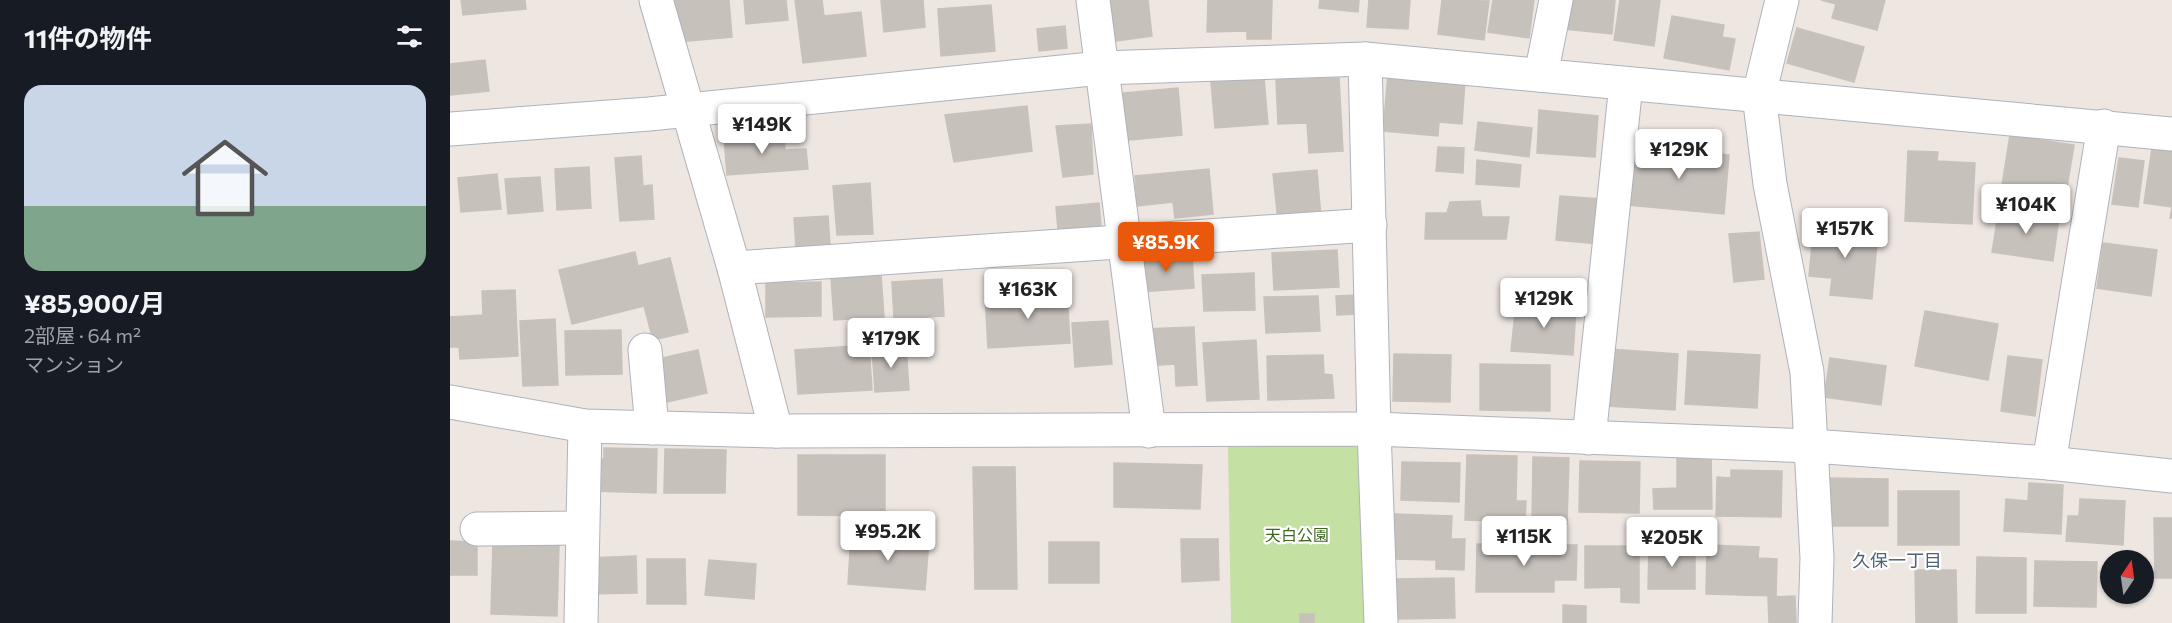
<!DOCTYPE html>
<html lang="ja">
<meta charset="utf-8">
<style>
body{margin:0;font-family:Commissioner,"Noto Sans JP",sans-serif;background:#20242c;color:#f1f3f6;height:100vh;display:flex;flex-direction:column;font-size:22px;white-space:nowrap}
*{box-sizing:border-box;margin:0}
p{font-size:20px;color:#9ea1a6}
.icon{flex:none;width:33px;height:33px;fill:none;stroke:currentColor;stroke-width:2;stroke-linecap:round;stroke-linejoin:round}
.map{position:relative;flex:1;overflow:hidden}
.sheet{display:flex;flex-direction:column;background:#171b24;width:450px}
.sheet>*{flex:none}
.needle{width:39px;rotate:13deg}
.buttons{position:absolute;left:1650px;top:550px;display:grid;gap:12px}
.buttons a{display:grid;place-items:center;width:54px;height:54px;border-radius:50%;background:#171b24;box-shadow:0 2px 4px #0004;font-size:30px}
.price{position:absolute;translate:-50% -51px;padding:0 14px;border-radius:6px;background:#fff;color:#222;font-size:20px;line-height:39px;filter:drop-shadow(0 2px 3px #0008)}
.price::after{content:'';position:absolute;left:50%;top:36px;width:18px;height:14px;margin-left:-9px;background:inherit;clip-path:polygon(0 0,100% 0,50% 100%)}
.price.selected{background:#ea580c;color:#fff}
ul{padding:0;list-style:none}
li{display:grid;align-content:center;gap:12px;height:318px;padding:0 24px}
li+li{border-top:2px solid #363941}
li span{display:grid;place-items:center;height:186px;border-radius:18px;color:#555}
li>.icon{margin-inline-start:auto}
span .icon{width:108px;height:108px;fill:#fffc;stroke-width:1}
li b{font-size:26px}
h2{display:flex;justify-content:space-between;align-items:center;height:72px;padding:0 24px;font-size:26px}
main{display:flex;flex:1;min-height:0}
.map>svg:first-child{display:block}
.green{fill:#c4e0a2}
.building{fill:#c7c1bc;stroke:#c9c1bb;stroke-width:1.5}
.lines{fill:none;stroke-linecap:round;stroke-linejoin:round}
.minor-casing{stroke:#aeb2b9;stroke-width:35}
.minor{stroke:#fff;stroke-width:33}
.labels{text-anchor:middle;stroke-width:4.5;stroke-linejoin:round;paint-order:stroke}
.park-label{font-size:16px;fill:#3e6821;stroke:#fff}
.neighbourhood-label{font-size:18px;fill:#50617c;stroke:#fff}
</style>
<main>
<section class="sheet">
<h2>11件の物件<svg class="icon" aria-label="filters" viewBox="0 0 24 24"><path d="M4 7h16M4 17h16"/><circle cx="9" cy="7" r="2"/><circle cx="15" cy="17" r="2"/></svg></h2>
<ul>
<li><span style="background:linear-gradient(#c9d6e8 65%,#7fa58c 0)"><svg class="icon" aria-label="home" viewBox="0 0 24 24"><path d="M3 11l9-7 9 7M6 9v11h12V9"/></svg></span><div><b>¥85,900/月</b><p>2部屋 · 64 m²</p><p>マンション</p></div></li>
</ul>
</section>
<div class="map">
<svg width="1722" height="623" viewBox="0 0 1722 623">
<rect width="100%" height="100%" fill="#eee6e1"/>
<path class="green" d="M914,443L916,623H781L778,446Z"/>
<g class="building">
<path d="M11,0H75L76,9L13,15Z"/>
<path d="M225,0H279L282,37L228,42Z"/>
<path d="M294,0H336L338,20L296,24Z"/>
<path d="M345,0H372L374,16L411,12L416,56L353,63Z"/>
<path d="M431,0H473L475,27L434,32Z"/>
<path d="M653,0H698L702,36L659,42Z"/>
<path d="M758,0H822L821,39H797V31L757,32Z"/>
<path d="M870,0H909L908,12L869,8Z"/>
<path d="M919,0H960L958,29L917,27Z"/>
<path d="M992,0L1039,1L1034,40L988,34Z"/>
<path d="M1043,0H1084L1079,38L1038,32Z"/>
<path d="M1117,0H1165L1162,34L1114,29Z"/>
<path d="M1170,0H1210L1204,46L1164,40Z"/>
<path d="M1371,0H1435L1427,30L1382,18L1386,4Z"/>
<path d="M541,5L545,51L491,56L488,9Z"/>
<path d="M1222,16L1274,25L1272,37L1285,39L1279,70L1214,58Z"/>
<path d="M615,26L617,48L589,51L587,29Z"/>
<path d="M1347,28L1414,47L1404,82L1337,63Z"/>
<path d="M35,60L39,91L0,95V64Z"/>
<path d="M938,74L1015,80L1012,124L989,122L988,136L933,131Z"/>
<path d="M814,78L818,124L765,128L761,82Z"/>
<path d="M889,78L893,151L859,153L857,123L828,124L826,80Z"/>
<path d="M728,88L732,135L669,141L664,94Z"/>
<path d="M577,106L582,151L504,162L495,115Z"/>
<path d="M1089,110L1148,116L1145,157L1087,153Z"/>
<path d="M1028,122L1082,128L1079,157L1025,150Z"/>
<path d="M641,124L643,174L613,177L606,126Z"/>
<path d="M334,132L335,150L356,149L358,169L277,175L274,137Z"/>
<path d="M1560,135L1624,145L1616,194L1552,185Z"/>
<path d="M1184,146L1279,155L1274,214L1178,205Z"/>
<path d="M988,147L1014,148L1013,173L986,171Z"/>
<path d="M1702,148L1722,151V218H1720L1722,207L1694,203Z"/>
<path d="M1458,151L1488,152L1487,161L1525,163L1522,224L1455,221Z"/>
<path d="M191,156L193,186L202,185L204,219L170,221L165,158Z"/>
<path d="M1669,158L1694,161L1688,207L1662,204Z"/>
<path d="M1027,160L1071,165L1069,187L1026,184Z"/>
<path d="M139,167L141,208L107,210L105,169Z"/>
<path d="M759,169L763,214L725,218L723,202L687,206L685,176Z"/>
<path d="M867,170L871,218L828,221L823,174Z"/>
<path d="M47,174L51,209L11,212L8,178Z"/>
<path d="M90,177L93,211L58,214L55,179Z"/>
<path d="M420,183L423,234L387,235L383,186Z"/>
<path d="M1110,196L1152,199L1149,244L1106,240Z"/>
<path d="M1030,201L1032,217H1059L1056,239H975L976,213H997L1000,202Z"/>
<path d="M649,203L651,226L608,230L606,207Z"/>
<path d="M1549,209L1609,218L1603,261L1542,252Z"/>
<path d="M378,216L380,245L346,248L344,218Z"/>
<path d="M1364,224L1428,231L1422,299L1380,295L1382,278L1359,276Z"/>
<path d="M1309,232L1314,279L1284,282L1279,234Z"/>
<path d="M1653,243L1707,250L1701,296L1647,288Z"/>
<path d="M887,250L889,287L824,290L822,253Z"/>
<path d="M185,252L188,266L220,258L238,332L203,340L194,306L122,324L109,270Z"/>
<path d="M742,255L744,288L690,292L687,258Z"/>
<path d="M804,273L805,310L754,311L752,275Z"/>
<path d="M431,275L434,317L384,320L381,278Z"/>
<path d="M492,279L494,316L444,319L442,282Z"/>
<path d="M371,282V316L316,317V283Z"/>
<path d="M65,290L68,356L10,359L9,347H0V317L33,315L32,291Z"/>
<path d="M617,291L620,343L538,348L535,296Z"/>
<path d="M905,295L906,314L887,315L886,296Z"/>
<path d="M868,296L870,331L816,333L814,297Z"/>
<path d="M1066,303L1126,308L1123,355L1061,351Z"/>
<path d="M1475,311L1548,324L1538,380L1465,366Z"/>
<path d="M105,319L108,385L73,386L70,321Z"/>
<path d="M658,321L662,364L625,367L622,323Z"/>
<path d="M744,327L747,385L726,386L725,364L696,366L693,329Z"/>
<path d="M171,330L172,374L116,375L115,331Z"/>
<path d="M806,340L809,399L757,401L753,343Z"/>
<path d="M419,345L422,390L348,394L345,350Z"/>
<path d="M456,345L459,390L425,392L422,348Z"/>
<path d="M1159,349L1228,354L1225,410L1156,406Z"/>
<path d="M248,350L257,393L212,403L203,360Z"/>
<path d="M1238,351L1310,355L1307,408L1235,404Z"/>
<path d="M944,354L1001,355L1000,402L943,401Z"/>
<path d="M873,355L874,374L882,375L884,398L818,400L817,356Z"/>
<path d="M1558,356L1592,360L1585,416L1551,411Z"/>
<path d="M1380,358L1436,366L1431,405L1374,397Z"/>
<path d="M1030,364L1100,365V411L1030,410Z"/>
<path d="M154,448L207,449L206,493L141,491L142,459H154Z"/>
<path d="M215,449L276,450L275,493H214Z"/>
<path d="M1261,451L1262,509H1204L1203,489L1227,488V452Z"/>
<path d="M348,455H435V516L348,515Z"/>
<path d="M1017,455L1067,456L1066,501H1076L1075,522L1015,520Z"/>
<path d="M1083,457L1119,458L1117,524L1082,523Z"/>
<path d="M1130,461L1190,462L1189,513L1129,512Z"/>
<path d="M952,462L1010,463L1009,502L951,500Z"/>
<path d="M664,463L752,465L750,509L664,507Z"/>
<path d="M523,467H565L567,589H525Z"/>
<path d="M1281,470L1332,471L1331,517L1266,516L1267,477L1281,478Z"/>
<path d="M1377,478L1438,479V526H1377Z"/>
<path d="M1579,483L1613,485L1611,534L1554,531L1556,499L1578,501Z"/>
<rect x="1448" y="491" width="61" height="54"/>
<path d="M1630,499L1675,501L1673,545L1616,541L1618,516H1629Z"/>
<path d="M945,514L1002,516L1001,539H1015L1014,570L986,569V560L944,559Z"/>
<path d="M1704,518H1722V578H1705Z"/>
<path d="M401,534L479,540L475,590L398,584Z"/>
<path d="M731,539H768L769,580L732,582Z"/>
<path d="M0,541L27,542V575H0Z"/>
<path d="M43,542L109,545L107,616L41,614Z"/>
<rect x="599" y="542" width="50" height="41"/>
<path d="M1027,544L1127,545L1126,580H1104V592H1026Z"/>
<path d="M1257,545L1309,547L1308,558L1327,559L1326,596L1256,594Z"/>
<path d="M1135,546H1189V603L1171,602V587L1135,588Z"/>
<path d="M1199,547H1245V589H1198Z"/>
<path d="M186,556L187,593L140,594L138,558Z"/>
<path d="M1527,557L1576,558V613H1526Z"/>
<path d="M197,559H235L236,604H197Z"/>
<path d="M259,560L306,564L304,599L255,595Z"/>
<path d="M1585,561L1647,562L1646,607L1584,606Z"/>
<path d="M1465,570H1506L1507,623H1466Z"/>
<path d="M1004,578L1005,618L947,619V579Z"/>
<path d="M1345,596L1346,623H1319L1318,597Z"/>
<path d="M1113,605L1136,606V623H1113Z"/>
<rect x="850" y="614" width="14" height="9"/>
</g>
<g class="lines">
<defs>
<g id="minor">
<path d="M206,0L284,268L326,431"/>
<path d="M643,0L699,431"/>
<path d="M1332,0L1309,95L1320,184L1357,372L1367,558L1365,623"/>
<path d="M915,59L924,429L931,623"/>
<path d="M1091,75L1106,0"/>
<path d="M0,129L199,114L651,68L915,59L1722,134"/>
<path d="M284,268L920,225"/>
<path d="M195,350L202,428"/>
<path d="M0,402L135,426L326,431L924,429L1362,446L1599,463L1722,476"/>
<path d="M1139,438L1176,84"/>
<path d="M1599,463L1654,126"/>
<path d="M27,529L132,528"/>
<path d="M131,623L135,426"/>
</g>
</defs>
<use href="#minor" class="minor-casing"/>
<use href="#minor" class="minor"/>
</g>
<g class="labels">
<g class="park-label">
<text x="847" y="541">天白公園</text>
</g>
<g class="neighbourhood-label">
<text x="1447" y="567">久保一丁目</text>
</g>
</g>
</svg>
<div class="buttons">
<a><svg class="needle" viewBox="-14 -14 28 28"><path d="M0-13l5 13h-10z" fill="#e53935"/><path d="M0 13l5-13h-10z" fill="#9ea1a6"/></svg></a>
</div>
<b class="price" style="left:312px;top:155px">¥149K</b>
<b class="price" style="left:1229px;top:180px">¥129K</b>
<b class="price" style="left:1576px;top:235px">¥104K</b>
<b class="price" style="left:1395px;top:259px">¥157K</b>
<b class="price selected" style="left:716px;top:273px">¥85.9K</b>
<b class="price" style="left:578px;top:320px">¥163K</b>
<b class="price" style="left:1094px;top:329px">¥129K</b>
<b class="price" style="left:441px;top:369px">¥179K</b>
<b class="price" style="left:438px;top:562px">¥95.2K</b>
<b class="price" style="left:1074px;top:567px">¥115K</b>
<b class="price" style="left:1222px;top:568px">¥205K</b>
</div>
</main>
